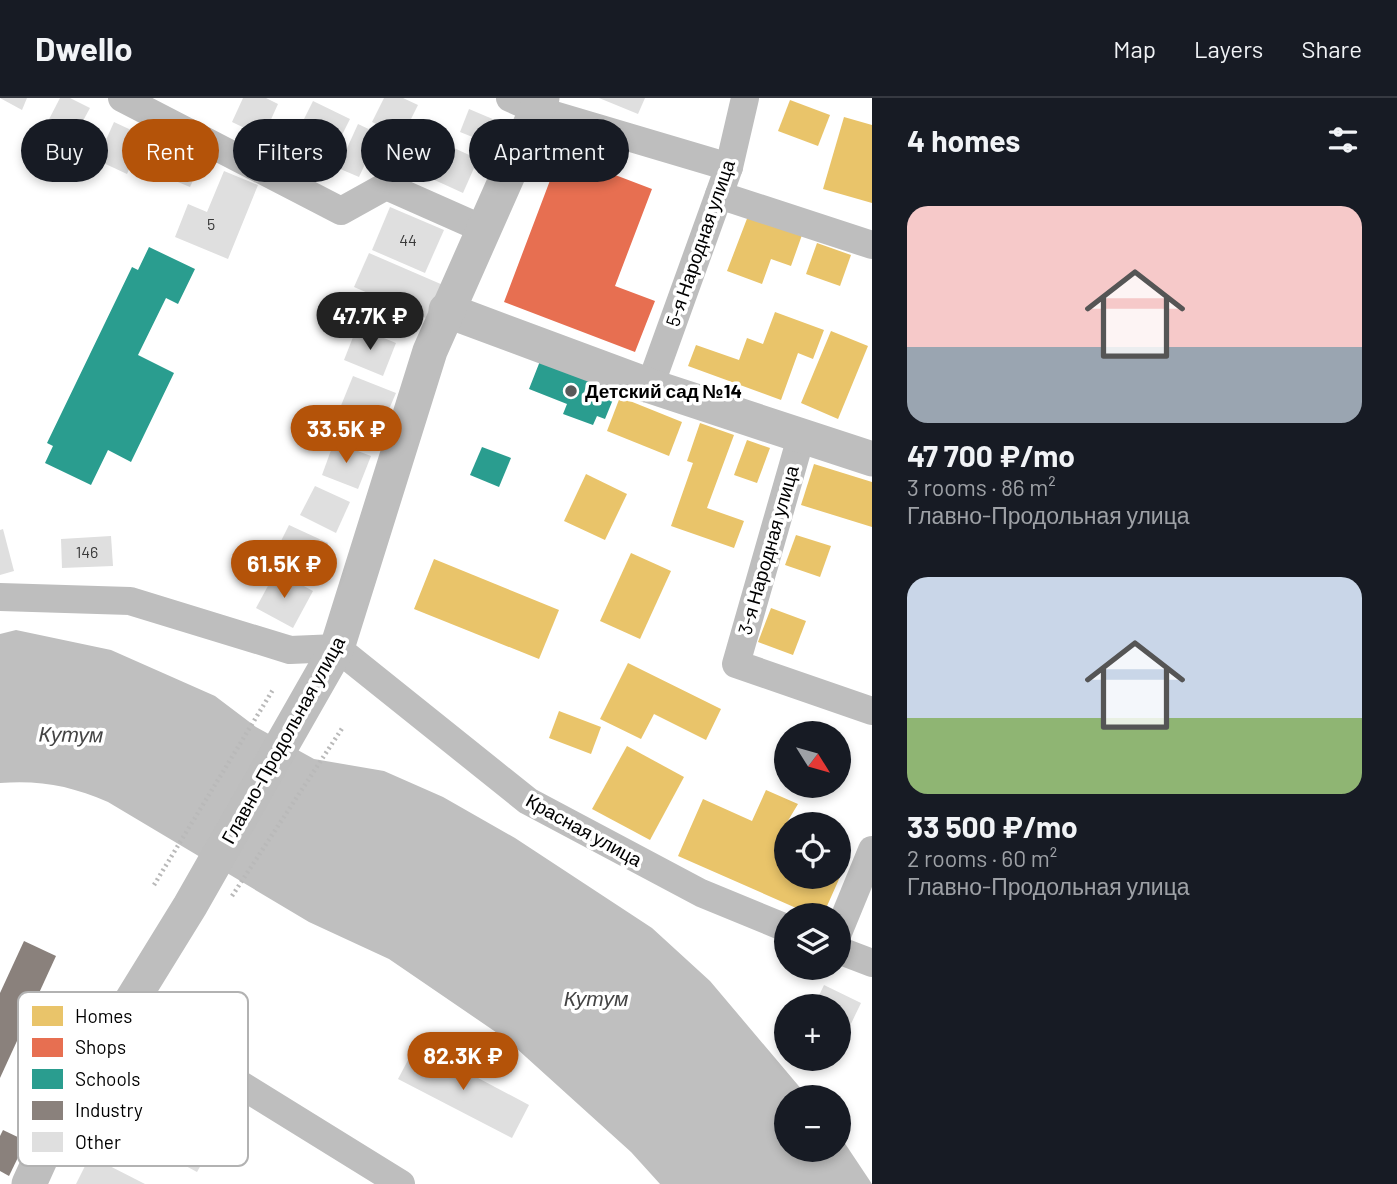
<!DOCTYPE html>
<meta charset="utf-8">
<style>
body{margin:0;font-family:Barlow,sans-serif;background:#20242c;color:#f1f3f6;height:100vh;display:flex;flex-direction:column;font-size:26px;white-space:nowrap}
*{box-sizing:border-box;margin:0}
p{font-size:23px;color:#9ea1a6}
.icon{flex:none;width:38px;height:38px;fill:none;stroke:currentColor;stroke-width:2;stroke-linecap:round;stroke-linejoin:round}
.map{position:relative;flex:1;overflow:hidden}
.drawer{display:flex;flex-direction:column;background:#171b24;width:525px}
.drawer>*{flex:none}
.hud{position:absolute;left:21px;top:21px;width:665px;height:63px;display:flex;gap:14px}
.needle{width:46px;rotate:127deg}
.tools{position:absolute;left:774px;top:623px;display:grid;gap:14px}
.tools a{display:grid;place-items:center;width:77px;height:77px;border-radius:50%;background:#171b24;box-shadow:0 4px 10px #0003;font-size:35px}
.price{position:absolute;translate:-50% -60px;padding:0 16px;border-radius:24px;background:#b45309;color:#fff;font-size:23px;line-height:46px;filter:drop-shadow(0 2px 4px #0008)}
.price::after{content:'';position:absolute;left:50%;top:42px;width:21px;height:16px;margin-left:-10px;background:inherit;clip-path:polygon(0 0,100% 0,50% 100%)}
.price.active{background:#222;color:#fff}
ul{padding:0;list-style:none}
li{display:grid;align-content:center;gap:14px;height:371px;padding:0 35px}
li span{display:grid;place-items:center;height:217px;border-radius:21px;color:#555}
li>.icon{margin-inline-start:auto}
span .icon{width:126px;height:126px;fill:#fffc;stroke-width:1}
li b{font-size:30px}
h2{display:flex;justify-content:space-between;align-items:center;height:84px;padding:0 35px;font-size:30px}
.tag{padding:0 24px;border-radius:32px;background:#171b24;box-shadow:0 4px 10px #0003;font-size:24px;line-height:63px}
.tag.active{background:#b45309;color:#fff}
header{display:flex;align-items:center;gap:42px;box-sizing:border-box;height:98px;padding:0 35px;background:#171b24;border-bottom:2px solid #363941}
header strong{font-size:33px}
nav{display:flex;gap:38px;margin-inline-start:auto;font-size:24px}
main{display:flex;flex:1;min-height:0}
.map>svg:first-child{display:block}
.water{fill:#bfbfbf}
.homes{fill:#e9c46a}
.shops{fill:#e76f51}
.schools{fill:#2a9d8f}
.industry{fill:#8a817c}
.building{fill:#dfdfdf}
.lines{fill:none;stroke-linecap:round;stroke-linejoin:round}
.path{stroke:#b9b9b9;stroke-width:4.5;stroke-dasharray:2 3.5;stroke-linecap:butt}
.minor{stroke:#bebebe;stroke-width:28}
.tertiary{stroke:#bebebe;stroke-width:35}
.poi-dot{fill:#595959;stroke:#fff;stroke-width:2.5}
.labels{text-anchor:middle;stroke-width:7;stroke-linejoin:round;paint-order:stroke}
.number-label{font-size:16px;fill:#383838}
.street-label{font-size:19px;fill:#000;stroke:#fff}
.poi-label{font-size:19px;font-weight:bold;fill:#000;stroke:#fff;text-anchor:start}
.water-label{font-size:21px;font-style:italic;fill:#444;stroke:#fff}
.key{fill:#fff;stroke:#b2b2b2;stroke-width:2}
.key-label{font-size:19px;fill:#000}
</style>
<header>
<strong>Dwello</strong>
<nav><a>Map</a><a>Layers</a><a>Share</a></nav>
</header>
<main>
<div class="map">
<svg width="872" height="1086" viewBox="0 0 872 1086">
<rect width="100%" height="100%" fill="#fff"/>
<path class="water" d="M16,532L111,552L215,598L256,629L314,661L384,673L443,699L515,740L652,830L710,883L808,999H786V1052H838V1035L872,1086H660L631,1054L506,941L389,861L309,824L108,704C71,688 41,682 0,685V536Z"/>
<g class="homes">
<path d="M790,2L830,17L818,48L778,33Z"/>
<path d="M844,19L872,27V105L823,91Z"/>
<path d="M748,118L802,137L791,168L771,161L762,186L727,173Z"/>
<path d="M817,145L851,157L840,188L806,176Z"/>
<path d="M775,214L824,232L813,261L798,255L781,302L688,268L696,247L739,262L747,240L763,246Z"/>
<path d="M831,233L868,248L838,321L801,305Z"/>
<path d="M620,299L682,324L669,358L607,333Z"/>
<path d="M700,325L734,337L707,410L744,423L734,450L671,428L693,365L687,363Z"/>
<path d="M747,342L770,350L757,385L734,377Z"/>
<path d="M814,366L872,384V429L801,407Z"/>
<path d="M586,376L627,396L605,442L564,423Z"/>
<path d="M796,437L831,448L820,479L785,467Z"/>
<path d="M631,455L671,473L640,541L600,523Z"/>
<path d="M434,461L559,512L539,561L414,511Z"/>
<path d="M771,510L806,523L793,557L758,544Z"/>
<path d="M628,565L721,611L706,642L654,616L641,641L600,621Z"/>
<path d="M559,613L601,629L591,656L549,640Z"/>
<path d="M627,648L684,679L650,742L592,711Z"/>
<path d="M766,692L798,706L786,726L776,755L786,760V779H838V756L848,761L823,817H812L678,758L703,701L752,723Z"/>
</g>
<path class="shops" d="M560,56L652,91L615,188L655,203L635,254L504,204Z"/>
<g class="schools">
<path d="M149,149L195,171L178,206L166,200L138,257L174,275L131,364L108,352L91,387L45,365L53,348L47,345L132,169L138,172Z"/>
<path d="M542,258L610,285L606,295L614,299L605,321L597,318L593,327L563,316L567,306L529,291Z"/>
<path d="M482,349L511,360L499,389L470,377Z"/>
</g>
<g class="industry">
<path d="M24,843L56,858L0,980V895Z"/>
<path d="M3,1032L26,1043L9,1078L0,1073V1038Z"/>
</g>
<g class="building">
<path d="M0,0H27L22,12Z"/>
<path d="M60,0H70L90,10L72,43L45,29Z"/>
<path d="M243,0H266L278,6L263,39L232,24Z"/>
<path d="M384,0H403L418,7L402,39L372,24Z"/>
<path d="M599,0H645L638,16Z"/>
<path d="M313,3L350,21L341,39L326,31L310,64L288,53Z"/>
<path d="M469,11L495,22L485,44L460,34Z"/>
<path d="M114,24L144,38L127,76L97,62Z"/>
<path d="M358,26L379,36L359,79L338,70Z"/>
<path d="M443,45L478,61L463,95L428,79Z"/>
<path d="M174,47L203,60L190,89L161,77Z"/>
<path d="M224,73L258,87L228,161L175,139L188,106L207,114Z"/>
<path d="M390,109L444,132L425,175L372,152Z"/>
<path d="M369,155L443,187L428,221L354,189Z"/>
<path d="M357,229L396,245L383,278L344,262Z"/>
<path d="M353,278L396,295L380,332L338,315Z"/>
<path d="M334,344L371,358L358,391L322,377Z"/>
<path d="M315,388L350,404L336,435L300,417Z"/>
<path d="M289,427L328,445L312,478L273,459Z"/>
<path d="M3,431L14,473L0,477V432Z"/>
<path d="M111,438L113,468L62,470L61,441Z"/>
<path d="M276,473L313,493L293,530L256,510Z"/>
<path d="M824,887L861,905L847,934L838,930V908H814Z"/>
<path d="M416,947L529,1007L512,1040L398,981Z"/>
<path d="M127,970L225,1024L197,1074L99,1021Z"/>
<path d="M90,1058L145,1086H76Z"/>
</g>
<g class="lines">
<g class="path">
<path d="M154,787L274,590"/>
<path d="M232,798L343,629"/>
</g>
<g class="minor">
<path d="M122,0L341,113L386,88L483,131"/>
<path d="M510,0L537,12L729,69"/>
<path d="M719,97L872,147"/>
<path d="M650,288L729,69L745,0"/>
<path d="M801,339L736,566L872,613"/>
<path d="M0,499L130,503L290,552L337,550L528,703L701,795L786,830"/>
<path d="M838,835L872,752"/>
<path d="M838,852L872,865"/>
<path d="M125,915L401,1086"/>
</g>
<g class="tertiary">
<path d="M446,212L650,288L872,361"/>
<path d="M29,1086L58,1022L190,808L337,550L430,253L542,0"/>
</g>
</g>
<circle class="poi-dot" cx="571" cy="293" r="7"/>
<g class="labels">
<g class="number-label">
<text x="211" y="132">5</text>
<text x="408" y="148">44</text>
<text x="87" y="460">146</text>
</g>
<g class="street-label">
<text transform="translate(700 145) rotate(-71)" y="7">5-я Народная улица</text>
<text transform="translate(768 452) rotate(-74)" y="7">3-я Народная улица</text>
<text transform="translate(283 642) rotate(-61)" y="7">Главно-Продольная улица</text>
<text transform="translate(584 732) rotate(29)" y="7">Красная улица</text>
</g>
<g class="poi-label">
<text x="585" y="300">Детский сад №14</text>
</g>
<g class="water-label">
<text transform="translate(71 637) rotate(1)" y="7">Кутум</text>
<text x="596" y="908">Кутум</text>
</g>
</g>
<rect x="18" y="894" width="230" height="174" rx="10" class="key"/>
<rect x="32" y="908" width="31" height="20" fill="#e9c46a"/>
<rect x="32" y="940" width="31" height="19" fill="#e76f51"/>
<rect x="32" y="971" width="31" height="20" fill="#2a9d8f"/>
<rect x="32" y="1003" width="31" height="19" fill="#8a817c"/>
<rect x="32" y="1034" width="31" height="20" fill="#dfdfdf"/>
<g class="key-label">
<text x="75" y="925">Homes</text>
<text x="75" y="956">Shops</text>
<text x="75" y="988">Schools</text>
<text x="75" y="1019">Industry</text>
<text x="75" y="1051">Other</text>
</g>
</svg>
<div class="tools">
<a><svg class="needle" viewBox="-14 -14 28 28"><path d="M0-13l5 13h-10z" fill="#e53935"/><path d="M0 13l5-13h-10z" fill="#9ea1a6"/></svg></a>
<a><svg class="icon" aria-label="locate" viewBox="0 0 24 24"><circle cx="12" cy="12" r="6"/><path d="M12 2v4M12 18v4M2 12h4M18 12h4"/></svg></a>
<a><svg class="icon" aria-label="layers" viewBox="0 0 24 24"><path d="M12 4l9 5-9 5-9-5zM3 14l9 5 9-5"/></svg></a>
<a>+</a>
<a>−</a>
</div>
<b class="price active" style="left:370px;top:254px">47.7K ₽</b>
<b class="price" style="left:346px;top:367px">33.5K ₽</b>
<b class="price" style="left:284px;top:502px">61.5K ₽</b>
<b class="price" style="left:463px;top:994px">82.3K ₽</b>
<div class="hud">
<a class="tag">Buy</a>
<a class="tag active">Rent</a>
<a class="tag">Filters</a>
<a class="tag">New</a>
<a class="tag">Apartment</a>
</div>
</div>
<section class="drawer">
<h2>4 homes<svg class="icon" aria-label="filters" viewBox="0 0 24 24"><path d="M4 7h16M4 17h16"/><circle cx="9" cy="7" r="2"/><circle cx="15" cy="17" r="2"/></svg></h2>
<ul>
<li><span style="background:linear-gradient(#f6c9c9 65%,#9aa5b1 0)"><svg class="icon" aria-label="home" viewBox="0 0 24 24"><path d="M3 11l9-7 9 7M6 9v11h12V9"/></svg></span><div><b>47 700 ₽/mo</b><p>3 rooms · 86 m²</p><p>Главно-Продольная улица</p></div></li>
<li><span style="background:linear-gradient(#c9d6e8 65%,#8fb573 0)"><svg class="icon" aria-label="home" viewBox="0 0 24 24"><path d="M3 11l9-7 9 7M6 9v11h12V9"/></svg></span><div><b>33 500 ₽/mo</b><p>2 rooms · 60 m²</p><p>Главно-Продольная улица</p></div></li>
</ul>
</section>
</main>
